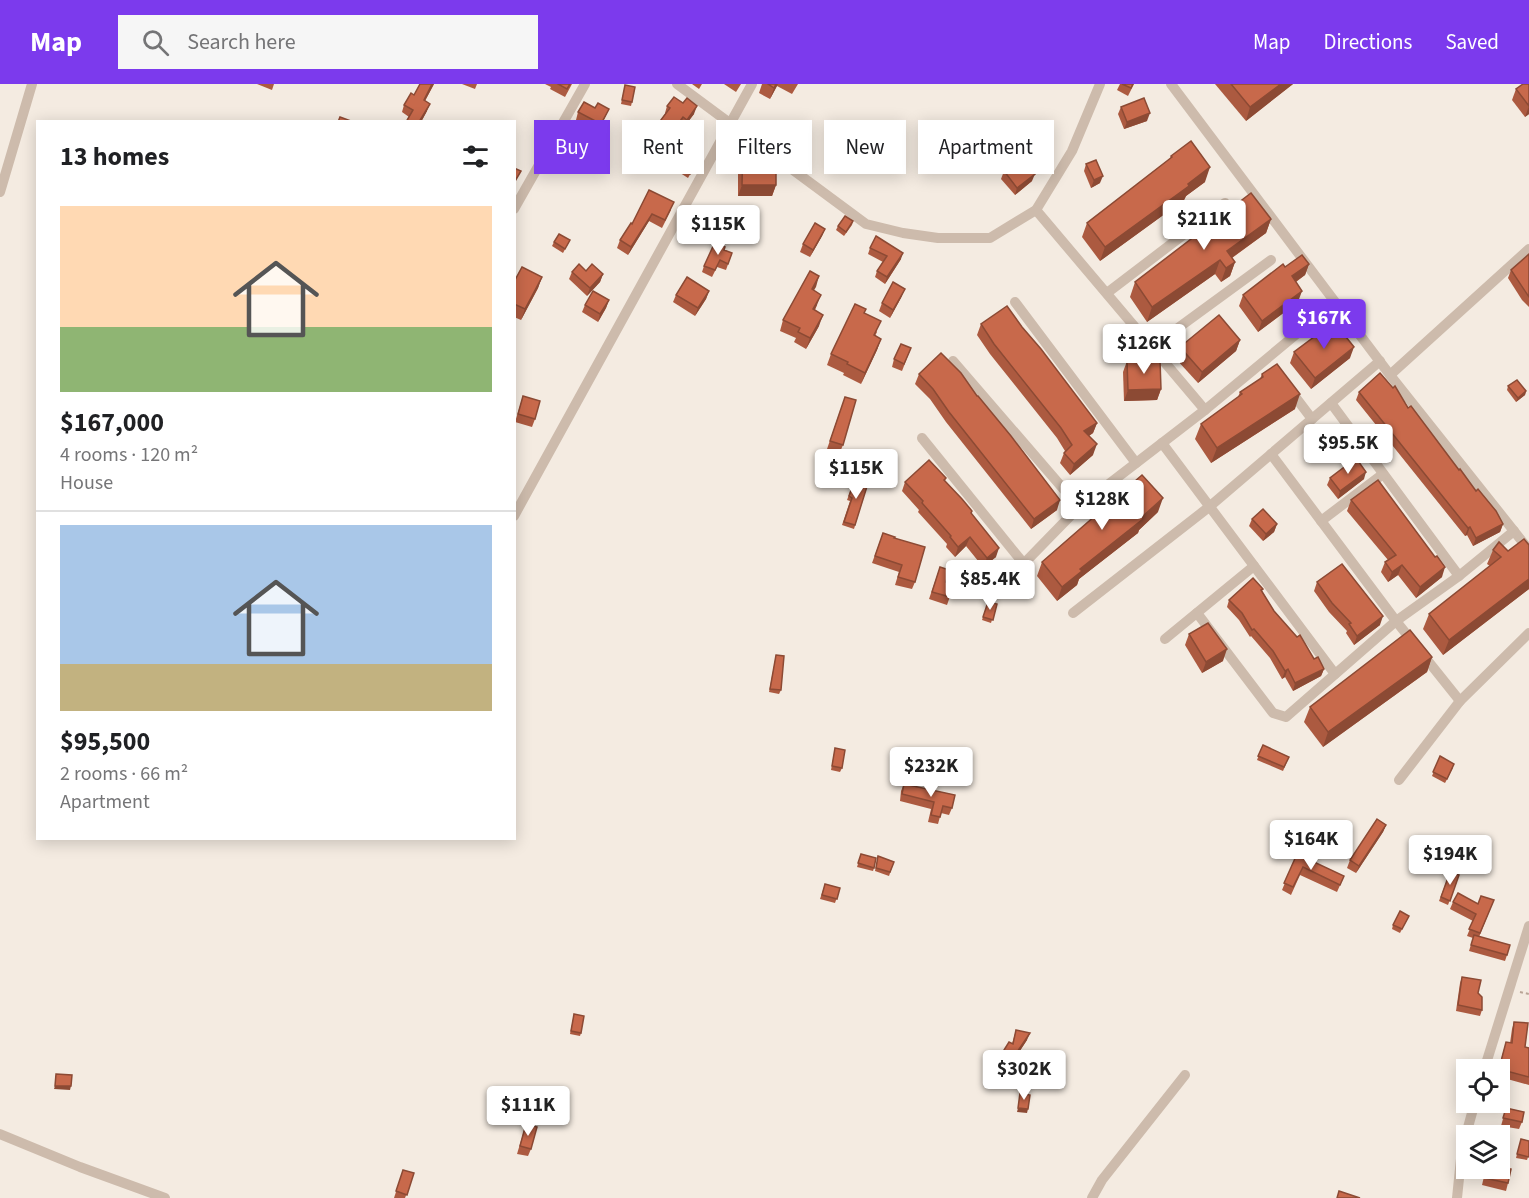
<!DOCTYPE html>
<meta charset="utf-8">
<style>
body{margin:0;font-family:"Source Sans 3",sans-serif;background:#f6f6f6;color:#202124;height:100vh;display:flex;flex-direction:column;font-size:22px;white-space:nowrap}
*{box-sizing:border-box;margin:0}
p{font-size:20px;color:#757577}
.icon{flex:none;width:33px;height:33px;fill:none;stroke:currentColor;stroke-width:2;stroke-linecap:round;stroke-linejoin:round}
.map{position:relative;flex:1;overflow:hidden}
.drawer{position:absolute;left:36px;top:36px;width:480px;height:720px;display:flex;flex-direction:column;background:#fff;border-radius:0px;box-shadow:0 3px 15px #0003}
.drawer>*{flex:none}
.hud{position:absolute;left:534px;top:36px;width:570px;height:54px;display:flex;gap:12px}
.fabs{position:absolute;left:1456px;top:975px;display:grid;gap:12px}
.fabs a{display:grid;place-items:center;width:54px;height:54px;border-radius:0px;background:#fff;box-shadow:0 3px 15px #0003;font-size:30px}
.price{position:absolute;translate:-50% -51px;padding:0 14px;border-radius:6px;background:#fff;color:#222;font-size:20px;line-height:39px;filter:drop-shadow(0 2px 3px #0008)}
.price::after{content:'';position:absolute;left:50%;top:36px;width:18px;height:14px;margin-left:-9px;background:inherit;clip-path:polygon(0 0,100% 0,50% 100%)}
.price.active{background:#7c3aed;color:#fff}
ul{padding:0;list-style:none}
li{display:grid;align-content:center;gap:12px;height:318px;padding:0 24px}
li+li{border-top:2px solid #e0e0e0}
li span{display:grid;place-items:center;height:186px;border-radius:0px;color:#555}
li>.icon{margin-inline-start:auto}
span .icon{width:108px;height:108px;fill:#fffc;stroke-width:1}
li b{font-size:26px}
h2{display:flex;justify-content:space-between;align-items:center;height:72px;padding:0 24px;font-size:26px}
.tag{padding:0 21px;border-radius:0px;background:#fff;box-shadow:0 3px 15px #0003;font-size:21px;line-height:54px}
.tag.active{background:#7c3aed;color:#fff}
header{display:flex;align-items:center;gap:36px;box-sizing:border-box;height:84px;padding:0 30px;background:#7c3aed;color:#fff}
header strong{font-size:28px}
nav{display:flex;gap:33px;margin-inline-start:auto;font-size:21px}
.search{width:420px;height:54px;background:#f6f6f6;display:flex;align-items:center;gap:15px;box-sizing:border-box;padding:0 21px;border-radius:0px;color:#757577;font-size:22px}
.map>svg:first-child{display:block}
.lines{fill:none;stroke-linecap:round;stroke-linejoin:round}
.path{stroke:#b9a596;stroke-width:2;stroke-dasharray:3 3;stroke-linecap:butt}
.minor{stroke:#cdbbac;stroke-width:10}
.wall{fill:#ac5a40}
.shaded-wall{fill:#8c4a34}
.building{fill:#c8694b;stroke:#8c4a34;stroke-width:1.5}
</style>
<header>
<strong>Map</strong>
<div class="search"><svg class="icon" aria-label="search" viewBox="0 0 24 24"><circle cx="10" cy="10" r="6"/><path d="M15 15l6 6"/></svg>Search here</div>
<nav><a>Map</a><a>Directions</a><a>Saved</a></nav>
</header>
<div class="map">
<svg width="1529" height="1114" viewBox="0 0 1529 1114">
<rect width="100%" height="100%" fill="#f4ebe1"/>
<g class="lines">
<path class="path" d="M1520,908L1529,910"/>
<g class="minor">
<path d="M677,0L866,140L903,149L938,154H990L1036,126L1072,67L1100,0"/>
<path d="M1171,0L1390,291L1529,466"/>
<path d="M0,108L32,0"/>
<path d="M514,125L585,0"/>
<path d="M1036,126L1205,326"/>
<path d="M1107,209L1225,119"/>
<path d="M1015,218L1136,379"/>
<path d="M1152,263L1271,176"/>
<path d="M953,277L1079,423"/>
<path d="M1390,291L1529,165"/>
<path d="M1290,306L1312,335"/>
<path d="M1331,319L1459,492"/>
<path d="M922,354L1024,480"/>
<path d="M1162,359L1335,590"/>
<path d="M1271,370L1396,537L1460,617"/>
<path d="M514,432L752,0"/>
<path d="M1321,437L1383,390"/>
<path d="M1001,503L1079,423L1205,326L1311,238"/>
<path d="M1073,529L1209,423L1380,277"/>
<path d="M1197,529L1273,629L1286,633L1396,537L1459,492L1514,447"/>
<path d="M1165,555L1254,482"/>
<path d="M1399,696L1460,617L1529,549"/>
<path d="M1484,986L1529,842"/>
<path d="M0,1050L80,1083L165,1114"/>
<path d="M1092,1114L1102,1096L1185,991"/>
<path d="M1457,1114L1462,1065L1475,1018"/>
</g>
</g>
<g class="wall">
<path d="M257,0H274L272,6Z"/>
<path d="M420,0H434L425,17L427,27L421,38H406L409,33L402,28L404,21L414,11Z"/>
<path d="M462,0H477L475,5Z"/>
<path d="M545,0H572L565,13L550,5L551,3Z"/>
<path d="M692,0H702L699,5Z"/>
<path d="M724,0H741L736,8Z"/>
<path d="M762,0H798L792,10L777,2L770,15L759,9Z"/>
<path d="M1120,0H1134L1128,12L1117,6Z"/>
<path d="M1215,0H1293L1246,37Z"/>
<path d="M1529,0V30L1525,33L1512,16L1516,5Z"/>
<path d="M625,1L632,18L631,22L621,20Z"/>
<path d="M667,22L694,30L684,43L681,41L658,71L645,61L648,53L665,30V29Z"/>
<path d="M1121,23L1147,37L1124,45L1118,30Z"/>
<path d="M609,25L598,48L576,36L578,28Z"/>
<path d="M1006,50L1037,58L1034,66L1022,74L1032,97L1015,111L1001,95L1004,87L1017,77L1003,58Z"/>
<path d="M743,59L779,80L776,88V101L772,112H738V71Z"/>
<path d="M780,62L797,63L793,72L779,66Z"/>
<path d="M1171,72L1205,98L1186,112L1184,116L1100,177L1082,153L1087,139L1170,75Z"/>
<path d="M696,80L688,94L677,87L679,84Z"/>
<path d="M1086,80L1100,99L1091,104L1084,87Z"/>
<path d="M649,106L671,126L662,144L649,137L628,171L617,164L620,156L632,140Z"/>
<path d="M1271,135L1266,149L1232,174L1235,178L1230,192L1221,198L1215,190L1147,238L1130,213L1135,198Z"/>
<path d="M853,137L852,141L844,152L836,146L838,142Z"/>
<path d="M825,145L822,152L810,173L800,168L803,160Z"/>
<path d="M570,156L563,169L552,162L554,158Z"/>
<path d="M870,164L901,175L885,200L875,193L877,187L883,178L868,170Z"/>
<path d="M724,166L732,169L726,186L717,183L712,193L702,188L704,182Z"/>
<path d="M1529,170V223L1522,216L1508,194L1511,186Z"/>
<path d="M1309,180L1305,191L1296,198L1298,218L1258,248L1239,222L1243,211L1285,183Z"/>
<path d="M586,187L603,190L600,198L587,212L569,195L572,188Z"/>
<path d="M542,193L538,204L521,236L514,233V198Z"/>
<path d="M816,203L813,206L817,221L815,226L819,242L806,265L794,258L796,254L780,247L783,236Z"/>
<path d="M709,207L706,215L695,232L673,218L676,211Z"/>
<path d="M902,212L890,234L879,227L882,219Z"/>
<path d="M609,216L606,224L598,238L582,228L585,221Z"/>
<path d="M864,229L877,248L875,252L881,255L877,266L861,300L843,291L844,289L827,281L831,270Z"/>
<path d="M981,240L1022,243L1097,339L1093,349L1089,352L1093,371L1070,391L1060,379L1064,369L1065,367L1057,354L990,270L977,251Z"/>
<path d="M1240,256L1236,267L1198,299L1176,275L1180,263Z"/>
<path d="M911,264L902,287L892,283L894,275Z"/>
<path d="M1294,268L1350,274L1311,305L1290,279Z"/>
<path d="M1127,277L1161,305L1157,316L1124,317L1123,288Z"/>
<path d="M919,290L1057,426L1031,445L946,338L930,315L915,300Z"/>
<path d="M1262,290L1295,325L1211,379L1195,355L1201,340L1238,313L1240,308L1260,295Z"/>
<path d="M1508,302L1526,307L1525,311L1516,318L1507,306Z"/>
<path d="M1393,304L1503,440L1500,448L1473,462L1467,451L1465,452L1356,316L1359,308Z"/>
<path d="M523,312L535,335L532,343L515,338Z"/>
<path d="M845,313L843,361L840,368L827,365Z"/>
<path d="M856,392L869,396L854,445L842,441L850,417L847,416Z"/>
<path d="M946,394L945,397L972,427L971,430L996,473L983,483L966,462L955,473L946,463L947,460L918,428L919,426L902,407L905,398Z"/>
<path d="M1330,394L1364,395L1338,415L1327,401Z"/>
<path d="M1351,416L1442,493L1416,514L1398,491L1388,498L1381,488L1385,478L1388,476L1347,427Z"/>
<path d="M1158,428L1139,446L1138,449L1079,495L1077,501L1057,517L1037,492L1042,478Z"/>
<path d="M1252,435L1277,440L1274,448L1263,457L1249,442Z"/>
<path d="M883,449L894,454L915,498L912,505L895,501L899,488L872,479Z"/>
<path d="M1529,461V505L1443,571L1423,545L1429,530L1490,482L1487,480L1493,466L1508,467Z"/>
<path d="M940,483L946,498L954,501L947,521L929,515Z"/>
<path d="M1317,498L1380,541L1354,561L1346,549L1347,547L1329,528L1314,507Z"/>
<path d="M1263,505L1262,507L1274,527L1314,575L1324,585L1321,592L1293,607L1285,593L1282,595L1270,574L1251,552L1250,553L1239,536L1227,523L1229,516Z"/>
<path d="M988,518L997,520L991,539L982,536Z"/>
<path d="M1189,550L1223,577L1202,589L1185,561Z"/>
<path d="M776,571L781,606L779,610L769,608Z"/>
<path d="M1432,573L1427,588L1323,663L1304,638L1310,623Z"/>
<path d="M1263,661L1289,673L1283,687L1257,676Z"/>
<path d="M835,664L842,684L840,688L831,686Z"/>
<path d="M1440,672L1453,684L1445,699L1432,692Z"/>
<path d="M904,700L952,724L949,731L941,729L938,740L928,738L931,725L900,717L901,707Z"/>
<path d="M1386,741L1383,748L1356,789L1347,784L1350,776Z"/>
<path d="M861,770L874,784L873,787L857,783Z"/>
<path d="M1297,770L1341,799L1337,808L1300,791L1291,811L1282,806Z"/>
<path d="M878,772L894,778L889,792L875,787Z"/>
<path d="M1450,788L1459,791L1448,821L1439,817Z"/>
<path d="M825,800L840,804L835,819L820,815Z"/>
<path d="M1494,816L1479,853L1507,871L1505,877L1469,867L1473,854L1467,852L1473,837L1450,825L1453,818L1478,819Z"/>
<path d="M1409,832L1400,849L1392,845L1393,841Z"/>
<path d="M1462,893L1478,909L1482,926L1480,932L1456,927L1460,899Z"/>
<path d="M574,930L581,949L580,952L570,950Z"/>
<path d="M1514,938L1525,963L1529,964V1001L1500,993V986H1498L1506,958L1510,959L1512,945Z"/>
<path d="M1016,946L1027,956L1006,988L997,981L999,974L1012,960Z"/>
<path d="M1506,1024L1522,1038L1519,1045L1501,1042Z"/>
<path d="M526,1040L531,1065L528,1072L517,1070Z"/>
<path d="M1521,1055L1529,1070L1527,1076L1516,1074Z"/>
<path d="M1486,1084H1500L1508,1099L1506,1107L1482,1101Z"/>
<path d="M403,1086L414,1089L405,1114H394Z"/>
</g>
<g class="shaded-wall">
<path d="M432,0H434L421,24L424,16Z"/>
<path d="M776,0H778L770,15L774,4Z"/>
<path d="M1281,0H1293L1246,37L1250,23Z"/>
<path d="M430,20L427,27L421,38H419Z"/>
<path d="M697,22L694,30L684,43L687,36Z"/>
<path d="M1529,22V30L1525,33Z"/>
<path d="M1150,29L1147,37L1124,45L1127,38Z"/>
<path d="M683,33L681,41L658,71L661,63Z"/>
<path d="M1037,58L1034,66L1017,77L1020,70Z"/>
<path d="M1210,83L1205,98L1186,112L1184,116L1100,177L1105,163Z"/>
<path d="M1035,90L1032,97L1015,111L1017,104Z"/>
<path d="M1103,92L1100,99L1091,104L1094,96Z"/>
<path d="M742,101H776L772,112H738Z"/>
<path d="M652,130L649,137L628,171L631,163Z"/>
<path d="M1271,135L1266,149L1223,180L1227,167Z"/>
<path d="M825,145L822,152L810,173L813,166Z"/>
<path d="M903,169L901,175L885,200L887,193Z"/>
<path d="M1220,176L1215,190L1147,238L1152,223Z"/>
<path d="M1235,178L1230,192L1221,198L1226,184Z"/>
<path d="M1309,180L1305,191L1288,203L1292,192Z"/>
<path d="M603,190L600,198L587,212L590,204Z"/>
<path d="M819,192L816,203L808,216L812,205Z"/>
<path d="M542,193L538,204L521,236L525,225Z"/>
<path d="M905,205L902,212L890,234L893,226Z"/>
<path d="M709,207L706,215L695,232L698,224Z"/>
<path d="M1302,207L1298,218L1258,248L1262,237Z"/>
<path d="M821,211L817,221L809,236L813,225Z"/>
<path d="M609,216L606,224L598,238L600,230Z"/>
<path d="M823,231L819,242L806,265L810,254Z"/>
<path d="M881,255L877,266L861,300L865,289Z"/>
<path d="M1240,256L1236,267L1198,299L1202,288Z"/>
<path d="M1354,263L1350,274L1311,305L1315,294Z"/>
<path d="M1161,305L1157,316L1124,317L1128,306Z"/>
<path d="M1526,307L1525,311L1516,318L1518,314Z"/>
<path d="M1300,310L1295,325L1211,379L1217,364Z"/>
<path d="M1097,339L1093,349L1081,357L1084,347Z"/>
<path d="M1097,360L1093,371L1070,391L1074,380Z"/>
<path d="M1366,388L1364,395L1338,415L1340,407Z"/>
<path d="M1163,414L1158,428L1139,446L1138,449L1079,495L1077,501L1057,517L1062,503L1080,485L1142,433Z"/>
<path d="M1060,416L1057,426L1031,445L1034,435Z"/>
<path d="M1277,440L1274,448L1263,457L1266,450Z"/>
<path d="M1503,440L1500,448L1473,462L1476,454Z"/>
<path d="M1470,443L1467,451L1465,452L1468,444Z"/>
<path d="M970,453L966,462L955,473L958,463Z"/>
<path d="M999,464L996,473L983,483L987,474Z"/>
<path d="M1402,481L1398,491L1388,498L1392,488Z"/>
<path d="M1445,483L1442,493L1416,514L1420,503Z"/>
<path d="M1529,495V505L1443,571L1449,556Z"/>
<path d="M1383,532L1380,541L1354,561L1357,552Z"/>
<path d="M1227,565L1223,577L1202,589L1206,578Z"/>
<path d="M1432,573L1427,588L1323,663L1328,648Z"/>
<path d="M1288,585L1285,593L1282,595L1285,587Z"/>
<path d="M1324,585L1321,592L1293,607L1295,599Z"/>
<path d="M1386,741L1383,748L1356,789L1359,782Z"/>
<path d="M1030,949L1027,956L1006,988L1009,980Z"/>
<path d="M55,1002H71L70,1006L54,1005Z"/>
<path d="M1018,1024L1028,1025L1027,1029L1017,1028Z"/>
</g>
<g class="building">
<path d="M420,0H432L424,16L430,20L419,38H406L413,26L404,21L411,9L414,11Z"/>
<path d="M558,0H570L567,5Z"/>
<path d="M768,0H776L774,4Z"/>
<path d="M1122,0H1133L1131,4Z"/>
<path d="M1231,0H1281L1250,23Z"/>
<path d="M1523,0H1529V22L1516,5Z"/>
<path d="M625,1L635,3L632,18L622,16Z"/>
<path d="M674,13L683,19L687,14L697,22L687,36L683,33L661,63L648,53L670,24L667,22Z"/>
<path d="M1144,14L1150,29L1127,38L1121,23Z"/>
<path d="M584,18L595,24L598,19L609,25L601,40L578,28Z"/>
<path d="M340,33L351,37V38H338Z"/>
<path d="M1023,38L1037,58L1020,70L1006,50Z"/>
<path d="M785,52L799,59L794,68L780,62Z"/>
<path d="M1191,57L1210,83L1188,100L1189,102L1105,163L1087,139L1172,73L1171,72Z"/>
<path d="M743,59L764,60L779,71V80H776V101H742Z"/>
<path d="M1022,73L1035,90L1017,104L1004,87Z"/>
<path d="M685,74L696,80L690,90L679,84Z"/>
<path d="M1096,76L1103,92L1094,96L1086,80Z"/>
<path d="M514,84L521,87L514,99Z"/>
<path d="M649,106L674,118L665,136L652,130L631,163L620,156L631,139L632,140Z"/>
<path d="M1251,109L1271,135L1227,167L1235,178L1226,184L1220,176L1152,223L1135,198Z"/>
<path d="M845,132L853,137L846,148L838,142Z"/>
<path d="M815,139L825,145L813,166L803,160Z"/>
<path d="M559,150L570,156L565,165L554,158Z"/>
<path d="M876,152L903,169L887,193L877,187L887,172L870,164Z"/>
<path d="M715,158L725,163L724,166L732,169L728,180L720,176L715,186L704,182Z"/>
<path d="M1529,170V213L1511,186Z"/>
<path d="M1302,171L1309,180L1292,192L1302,207L1262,237L1243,211L1283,180L1285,183Z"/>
<path d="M579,180L586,187L592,180L603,190L590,204L572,188Z"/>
<path d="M522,183L542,193L525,225L514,220V198Z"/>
<path d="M810,187L819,192L812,205L821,211L813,225L823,231L810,254L798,248L800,244L783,236Z"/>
<path d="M687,193L709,207L698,224L676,211Z"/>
<path d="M893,198L905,205L893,226L882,219Z"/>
<path d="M593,207L609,216L600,230L585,221Z"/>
<path d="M855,220L866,225L864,229L881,237L874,251L881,255L865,289L847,280L848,278L831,270Z"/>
<path d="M1007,222L1022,243L1041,265L1097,339L1084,347L1097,360L1074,380L1064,369L1072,361L1061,344L994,260L981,240Z"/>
<path d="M1219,231L1240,256L1202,288L1180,263Z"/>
<path d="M1334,238L1354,263L1315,294L1294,268Z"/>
<path d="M901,260L911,264L904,280L894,275Z"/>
<path d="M941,269L961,289L977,312H978L1011,352L1060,416L1034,435L949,328L933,305L919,290Z"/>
<path d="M1160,276L1161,305L1128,306L1127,277Z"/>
<path d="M1277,280L1300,310L1217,364L1201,340L1242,310L1240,308L1263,293L1262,290Z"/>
<path d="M1380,289L1393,304L1395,302L1408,324L1411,322L1459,386L1460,385L1476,407L1478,405L1496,427L1503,440L1476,454L1470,443L1468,444L1359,308Z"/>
<path d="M1517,296L1526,307L1518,314L1508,302Z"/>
<path d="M523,312L540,317L535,335L518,330Z"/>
<path d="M845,313L856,316L843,361L830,357Z"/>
<path d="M1356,374L1366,388L1340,407L1330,394Z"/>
<path d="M929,376L946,394L944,396L962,415L972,427L971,429L999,464L987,474L970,453L958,463L950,453L951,452L922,419L923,417L905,398Z"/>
<path d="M1142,391L1163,414L1142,433L1143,435L1080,485L1082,487L1062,503L1042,478Z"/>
<path d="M856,392L869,396L855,441L844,438L852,414L849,412Z"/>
<path d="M1378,396L1435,473L1437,472L1445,483L1420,503L1402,481L1392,488L1385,478L1396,471L1351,416Z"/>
<path d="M1263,425L1277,440L1266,450L1252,435Z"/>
<path d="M883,449L895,453L894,454L925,463L915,498L898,493L902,481L875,472Z"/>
<path d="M1524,455L1529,461V495L1449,556L1429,530L1501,473L1493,466L1499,458L1508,467Z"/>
<path d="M1342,480L1383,532L1357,552L1349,540L1351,539L1332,519L1317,498Z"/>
<path d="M940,483L949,486L946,498L954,501L950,513L932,508Z"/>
<path d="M1253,494L1263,505L1261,506L1274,527L1297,553L1300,551L1314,575L1318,573L1324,585L1295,599L1288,585L1285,587L1273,567L1254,545L1252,546L1242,529L1229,516Z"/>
<path d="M988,518L997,520L993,536L983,533Z"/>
<path d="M1208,539L1227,565L1206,578L1189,550Z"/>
<path d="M1410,546L1432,573L1328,648L1310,623Z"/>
<path d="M776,571L784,572L781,606L770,605Z"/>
<path d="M1263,661L1289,673L1284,683L1258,672Z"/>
<path d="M835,664L845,666L842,684L832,682Z"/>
<path d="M1440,672L1454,680L1447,695L1433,688Z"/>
<path d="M904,700L955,711L952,724L943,722L940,733L931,731L934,718L902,710Z"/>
<path d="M1377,735L1386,741L1359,782L1350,776Z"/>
<path d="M861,770L876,774L874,784L858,779Z"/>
<path d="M1297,770L1344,792L1340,801L1303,783L1293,803L1284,799Z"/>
<path d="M878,772L894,778L890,788L876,784Z"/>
<path d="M1450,788L1459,791L1450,817L1441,813Z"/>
<path d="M825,800L840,804L837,815L822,811Z"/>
<path d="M1458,809L1478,820L1481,812L1494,816L1480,849L1469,845L1476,830L1453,818Z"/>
<path d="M1400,827L1409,832L1402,845L1393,841Z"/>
<path d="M1474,851L1510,861L1507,871L1471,861Z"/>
<path d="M1462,893L1481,896L1478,909L1482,913V926L1458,921Z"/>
<path d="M574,930L584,932L581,949L571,947Z"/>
<path d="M1514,938L1528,939L1525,963L1529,964V993L1499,985L1506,958L1512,959Z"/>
<path d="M1016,946L1030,949L1009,980L999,974L1009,958L1013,960Z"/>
<path d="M56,990L72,991L71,1002H55Z"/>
<path d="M1020,1009L1030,1011L1028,1025L1018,1024Z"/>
<path d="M1506,1024L1524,1028L1522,1038L1503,1034Z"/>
<path d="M526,1040L537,1043L531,1065L520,1062Z"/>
<path d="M1521,1055L1529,1057V1073L1517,1070Z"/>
<path d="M1500,1083L1511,1085L1508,1099L1484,1094L1486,1084H1500Z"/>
<path d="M403,1086L414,1089L407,1111L396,1107Z"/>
<path d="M1339,1107L1360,1114H1337Z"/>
</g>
</svg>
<div class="fabs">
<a><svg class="icon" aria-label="locate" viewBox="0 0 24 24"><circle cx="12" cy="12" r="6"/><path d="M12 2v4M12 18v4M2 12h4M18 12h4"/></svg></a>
<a><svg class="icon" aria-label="layers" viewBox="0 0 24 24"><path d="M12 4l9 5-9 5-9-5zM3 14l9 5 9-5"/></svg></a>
</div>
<b class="price" style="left:1204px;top:167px">$211K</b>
<b class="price" style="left:718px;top:172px">$115K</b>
<b class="price active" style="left:1324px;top:266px">$167K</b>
<b class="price" style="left:1144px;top:291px">$126K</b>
<b class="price" style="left:1348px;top:391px">$95.5K</b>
<b class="price" style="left:856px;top:416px">$115K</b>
<b class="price" style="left:1102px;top:447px">$128K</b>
<b class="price" style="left:990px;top:527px">$85.4K</b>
<b class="price" style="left:931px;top:714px">$232K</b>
<b class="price" style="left:1311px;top:787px">$164K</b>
<b class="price" style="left:1450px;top:802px">$194K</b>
<b class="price" style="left:1024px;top:1017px">$302K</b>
<b class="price" style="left:528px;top:1053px">$111K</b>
<div class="hud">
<a class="tag active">Buy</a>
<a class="tag">Rent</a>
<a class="tag">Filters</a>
<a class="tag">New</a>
<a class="tag">Apartment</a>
</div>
<section class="drawer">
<h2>13 homes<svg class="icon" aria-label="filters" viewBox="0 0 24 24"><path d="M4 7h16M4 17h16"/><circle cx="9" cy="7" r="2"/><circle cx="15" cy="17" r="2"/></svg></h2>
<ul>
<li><span style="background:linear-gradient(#ffd9b3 65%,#8fb573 0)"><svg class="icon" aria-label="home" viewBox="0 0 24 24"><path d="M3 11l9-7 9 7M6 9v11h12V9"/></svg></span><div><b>$167,000</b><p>4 rooms · 120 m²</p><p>House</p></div></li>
<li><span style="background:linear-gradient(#a9c7e8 75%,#c2b280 0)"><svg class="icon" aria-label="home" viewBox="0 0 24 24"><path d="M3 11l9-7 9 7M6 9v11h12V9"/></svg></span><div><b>$95,500</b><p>2 rooms · 66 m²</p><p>Apartment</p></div></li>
</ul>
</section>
</div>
